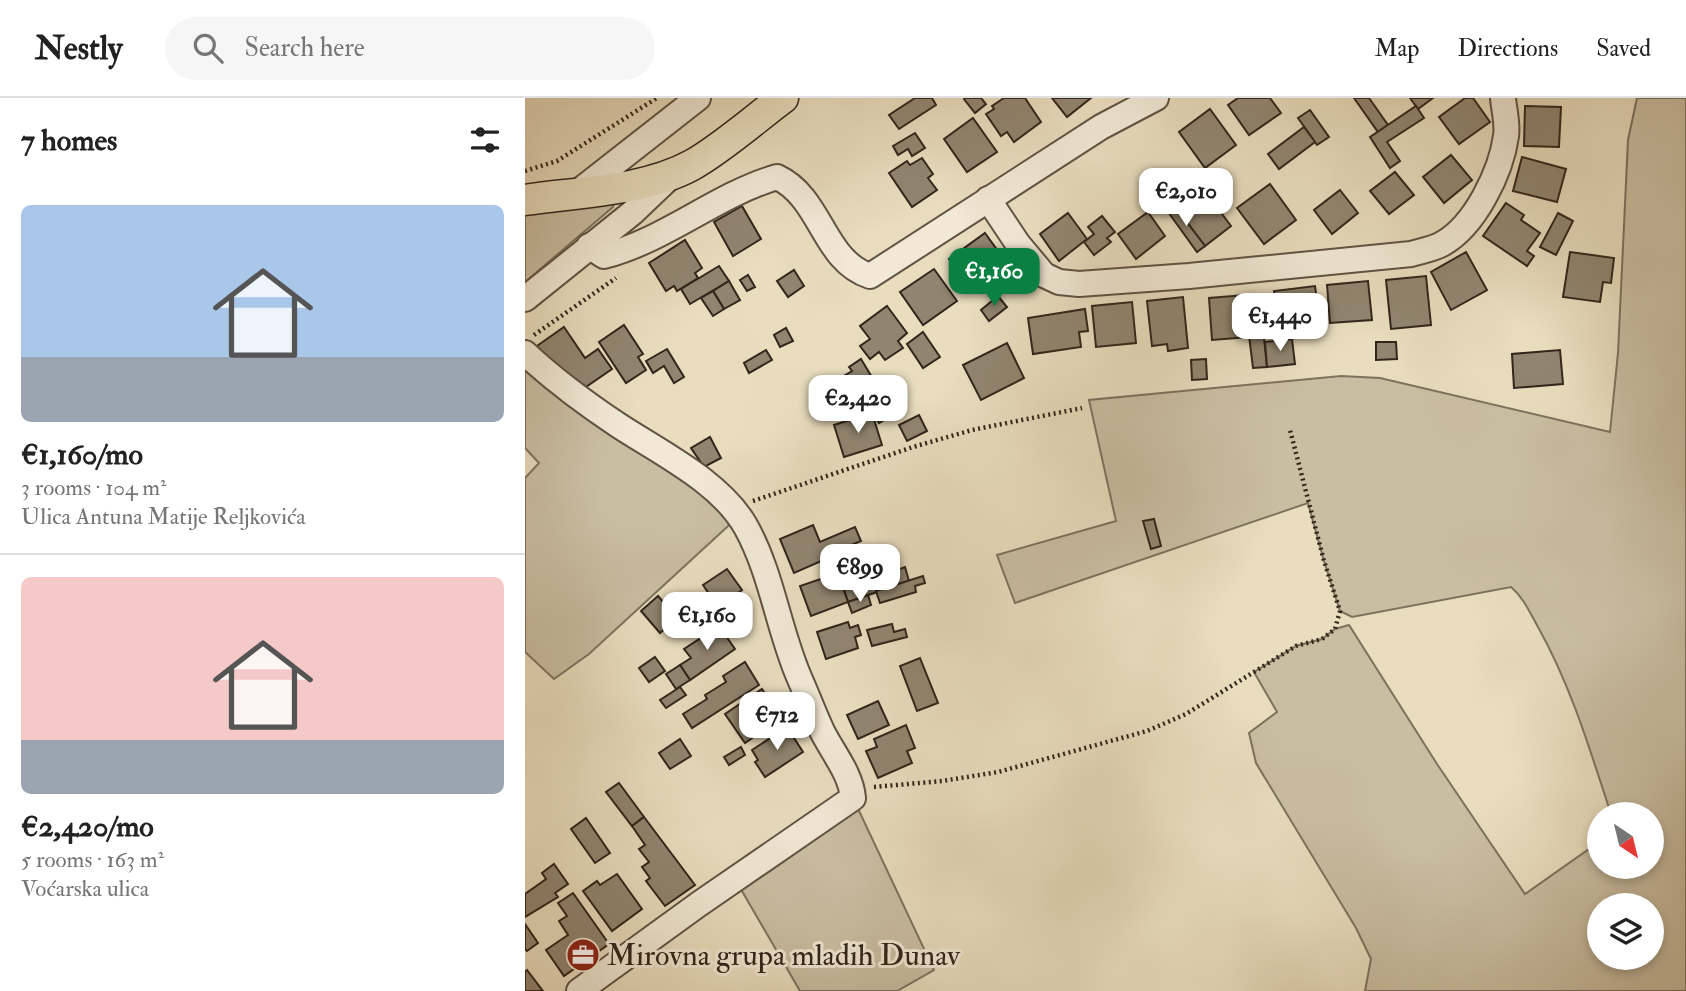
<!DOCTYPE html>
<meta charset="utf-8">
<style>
body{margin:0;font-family:"IM FELL Double Pica",serif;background:#f6f6f6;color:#222;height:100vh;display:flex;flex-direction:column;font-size:26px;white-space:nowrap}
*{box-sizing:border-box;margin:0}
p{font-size:23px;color:#767676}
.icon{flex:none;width:38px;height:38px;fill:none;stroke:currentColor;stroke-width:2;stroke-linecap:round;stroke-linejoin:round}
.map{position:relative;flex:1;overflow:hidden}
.side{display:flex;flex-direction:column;background:#fff;width:525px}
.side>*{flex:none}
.needle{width:46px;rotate:145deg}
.controls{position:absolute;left:1062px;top:704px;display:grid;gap:14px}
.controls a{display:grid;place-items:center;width:77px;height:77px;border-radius:50%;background:#fff;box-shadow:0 4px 10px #0003;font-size:35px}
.price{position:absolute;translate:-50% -60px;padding:0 16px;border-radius:14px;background:#fff;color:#222;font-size:23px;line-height:46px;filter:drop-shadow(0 2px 4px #0008)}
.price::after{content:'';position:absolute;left:50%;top:42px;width:21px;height:16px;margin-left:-10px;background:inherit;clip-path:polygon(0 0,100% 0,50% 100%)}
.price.current{background:#0b8043;color:#fff}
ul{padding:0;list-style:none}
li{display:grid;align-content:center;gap:14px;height:371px;padding:0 21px}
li+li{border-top:2px solid #e0e0e0}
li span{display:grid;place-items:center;height:217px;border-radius:10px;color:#555}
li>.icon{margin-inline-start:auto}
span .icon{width:126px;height:126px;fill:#fffc;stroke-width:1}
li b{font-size:30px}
h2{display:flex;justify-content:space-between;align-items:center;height:84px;padding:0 21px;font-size:30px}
header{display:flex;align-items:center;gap:42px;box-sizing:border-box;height:98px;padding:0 35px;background:#fff;border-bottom:2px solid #e0e0e0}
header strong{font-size:33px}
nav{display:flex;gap:38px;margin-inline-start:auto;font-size:24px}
.search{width:490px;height:63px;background:#f6f6f6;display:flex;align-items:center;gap:18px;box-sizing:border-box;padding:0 24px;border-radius:38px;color:#767676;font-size:26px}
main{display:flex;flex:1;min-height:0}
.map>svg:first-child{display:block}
.green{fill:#cabea2;stroke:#7e725e;stroke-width:2;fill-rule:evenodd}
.building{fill:#918570;stroke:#32251b;stroke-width:2}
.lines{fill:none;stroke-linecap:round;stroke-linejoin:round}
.minor-casing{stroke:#605344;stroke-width:28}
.major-casing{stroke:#32251b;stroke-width:33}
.path{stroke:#32251b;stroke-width:4.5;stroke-dasharray:2 3.5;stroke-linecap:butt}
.minor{stroke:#f1e9d5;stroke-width:24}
.major{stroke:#e9ddbe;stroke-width:30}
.labels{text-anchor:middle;stroke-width:6;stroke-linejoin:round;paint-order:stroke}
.poi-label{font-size:30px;fill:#32251b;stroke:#f1e9d5;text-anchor:start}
</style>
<header>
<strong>Nestly</strong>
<div class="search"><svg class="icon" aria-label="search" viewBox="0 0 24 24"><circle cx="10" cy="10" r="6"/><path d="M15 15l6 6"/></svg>Search here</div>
<nav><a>Map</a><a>Directions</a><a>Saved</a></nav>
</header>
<main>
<section class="side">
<h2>7 homes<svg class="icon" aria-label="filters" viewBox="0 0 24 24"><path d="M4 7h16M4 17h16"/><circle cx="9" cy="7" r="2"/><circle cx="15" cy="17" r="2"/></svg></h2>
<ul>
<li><span style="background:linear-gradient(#a9c7e8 70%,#9aa5b1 0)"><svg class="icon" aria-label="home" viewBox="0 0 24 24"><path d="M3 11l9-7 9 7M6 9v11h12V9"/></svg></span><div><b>€1,160/mo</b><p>3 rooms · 104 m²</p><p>Ulica Antuna Matije Reljkovića</p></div></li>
<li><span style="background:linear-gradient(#f6c9c9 75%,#9aa5b1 0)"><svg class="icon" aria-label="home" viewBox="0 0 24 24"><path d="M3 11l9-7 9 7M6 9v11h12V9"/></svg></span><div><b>€2,420/mo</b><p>5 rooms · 163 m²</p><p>Voćarska ulica</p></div></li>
</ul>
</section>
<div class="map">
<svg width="1161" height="893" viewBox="0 0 1161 893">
<rect width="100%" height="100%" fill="#e9ddbe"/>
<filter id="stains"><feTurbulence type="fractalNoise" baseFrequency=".00286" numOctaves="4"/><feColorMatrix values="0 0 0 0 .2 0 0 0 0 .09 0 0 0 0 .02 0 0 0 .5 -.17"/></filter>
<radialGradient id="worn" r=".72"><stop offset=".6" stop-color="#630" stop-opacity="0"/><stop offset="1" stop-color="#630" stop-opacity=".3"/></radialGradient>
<g class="green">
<path d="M1112,0H1161V893H840L846,861L831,830L731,665L724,635L752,614L729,574L771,548L797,541L810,531L824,527L912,666L1000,796L1074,744V768H1127V716H1086C1065,652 1046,588 1013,529C1005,515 999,500 986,489L827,519L815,513L799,463L783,405L490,505L472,457L591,423L564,302L816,278L855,280L1085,334L1093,255L1103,42ZM1074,807H1127V859H1074Z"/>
<path d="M89,104L88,109L0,184V110Z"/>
<path d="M0,255L214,418L64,556L29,581L0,554V380L14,365L0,350Z"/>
<path d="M328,700L409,872L372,893H275L210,781Z"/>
</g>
<g class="building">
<path d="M390,0H407L411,7L374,31L364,17Z"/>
<path d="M440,0H456L461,6L450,15L439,1Z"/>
<path d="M479,0H500L516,24L489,44L482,34L476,38L461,16L469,11L467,8Z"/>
<path d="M527,0H566L542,19Z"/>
<path d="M713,0H745L756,15L724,37L703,7Z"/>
<path d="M829,0H844L863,27L853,34Z"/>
<path d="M885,0H908L893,11Z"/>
<path d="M940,0H948L965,24L934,46L914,19Z"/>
<path d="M891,8L899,20L862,44L875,63L865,70L845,39Z"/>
<path d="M1000,8L1036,9L1034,49L999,48Z"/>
<path d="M685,11L711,47L680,70L654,34Z"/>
<path d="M785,12L804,39L792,47L773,20Z"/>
<path d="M448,20L472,54L442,74L419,41Z"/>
<path d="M779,29L790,44L754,71L743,56Z"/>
<path d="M390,35L400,50L387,58L383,51L373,57L368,48Z"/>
<path d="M926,57L947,82L919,105L898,79Z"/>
<path d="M997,59L1041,71L1032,104L988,93Z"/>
<path d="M397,60L408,76L403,80L412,92L387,109L364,75L382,63L385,67Z"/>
<path d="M870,74L889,97L864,116L845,93Z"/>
<path d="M745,86L771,122L739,146L712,110Z"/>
<path d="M815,92L833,115L807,136L789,112Z"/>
<path d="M685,100L706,128L680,148L659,120Z"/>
<path d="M981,105L999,117L996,122L1015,135L1002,153L1009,158L1002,168L958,138Z"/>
<path d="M648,106L680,148L672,154L641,111Z"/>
<path d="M217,108L236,141L208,158L189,124Z"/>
<path d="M623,114L640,138L611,161L593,136Z"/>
<path d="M543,115L562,141L534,163L515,136Z"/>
<path d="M1033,115L1048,123L1031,157L1015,149Z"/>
<path d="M577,118L590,134L582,140L586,144L569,157L559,144L569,136L563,129Z"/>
<path d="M460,135L483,167L448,193L424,161Z"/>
<path d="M160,142L177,170L170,175L173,180L152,193L149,188L141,193L124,165Z"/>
<path d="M941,154L962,192L926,212L906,174Z"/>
<path d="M1045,154L1089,160L1086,185L1078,184L1075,204L1038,199Z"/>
<path d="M194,168L204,183L165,206L156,191Z"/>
<path d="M409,171L432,203L398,227L375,194Z"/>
<path d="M269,172L279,188L263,199L252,183Z"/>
<path d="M223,177L230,189L222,193L215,182Z"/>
<path d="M901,178L906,227L866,231L861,182Z"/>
<path d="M204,183L215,202L199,211L188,193Z"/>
<path d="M843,183L847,222L805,225L802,187Z"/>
<path d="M790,188L796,232L779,234L780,239L755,242L749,193Z"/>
<path d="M188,193L199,211L188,218L176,200Z"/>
<path d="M720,197L724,239L687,242L684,200Z"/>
<path d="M473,198L482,209L464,223L456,212Z"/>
<path d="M658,199L663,250L643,253L642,246L627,248L622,203Z"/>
<path d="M607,204L611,245L571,249L567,208Z"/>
<path d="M362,208L382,235L373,243L378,250L360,262L354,254L345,261L335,248L345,241L335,228Z"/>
<path d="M560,211L563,233L554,234L556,249L508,256L503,220Z"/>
<path d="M736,211L742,269L728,270L721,213Z"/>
<path d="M99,227L118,256L113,259L121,272L101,285L74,244Z"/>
<path d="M39,229L60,260L73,251L87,271L55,293L37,283L12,248Z"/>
<path d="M261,230L268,243L255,249L249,237Z"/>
<path d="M398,234L415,259L398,270L382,246Z"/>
<path d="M767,241L770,266L742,269L740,244Z"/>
<path d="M851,244H871L872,261L851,262Z"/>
<path d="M482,245L499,280L456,302L438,267Z"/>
<path d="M142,251L159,279L149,285L139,268L128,275L121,263Z"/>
<path d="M241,252L247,262L224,275L219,265Z"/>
<path d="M1035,252L1038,286L989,290L987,256Z"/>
<path d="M336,261L369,316L354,325L334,290L322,297L312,282L327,273L324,269Z"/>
<path d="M681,261L682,281L667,282L666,262Z"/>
<path d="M312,282L322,297L303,308L294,293Z"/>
<path d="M347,315L357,347L319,359L309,327Z"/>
<path d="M394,317L402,333L382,343L374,327Z"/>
<path d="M185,339L196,360L179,369L166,350Z"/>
<path d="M629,421L636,448L626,451L618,423Z"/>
<path d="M288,427L295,444L330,429L336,443L300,458L301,461L269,475L255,441Z"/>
<path d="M380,469L384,483L323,504L319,492Z"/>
<path d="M202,471L217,492L193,509L178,487Z"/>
<path d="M313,475L323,504L286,518L275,488Z"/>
<path d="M398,478L400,485L390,488L391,494L355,505L351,493Z"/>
<path d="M343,497L346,507L327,515L323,504Z"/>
<path d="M133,498L152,520L135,535L116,513Z"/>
<path d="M323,524L325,530L333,527L336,537L330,539L333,550L301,561L292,534Z"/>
<path d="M367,526L369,534L380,531L382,539L347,548L342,532Z"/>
<path d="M194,528L210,551L165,582L155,567L166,560L159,551Z"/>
<path d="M130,559L140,573L124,584L114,570Z"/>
<path d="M395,560L413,605L392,613L375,568Z"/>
<path d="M220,564L234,587L167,630L158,616L182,601L180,597L201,584L198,578Z"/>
<path d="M155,567L165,582L151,591L141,576Z"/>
<path d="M155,589L161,597L141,610L135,602Z"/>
<path d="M237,591L256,620L220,645L200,616Z"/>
<path d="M353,603L364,627L333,641L322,617Z"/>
<path d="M381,627L390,650L382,653L387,665L353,680L341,653L352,649L349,641Z"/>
<path d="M262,629L278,654L240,679L230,664L233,662L227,652Z"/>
<path d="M155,641L166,658L145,671L134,655Z"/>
<path d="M216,649L220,657L204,667L199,659Z"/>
<path d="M94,685L119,719L107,728L81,694Z"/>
<path d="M119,719L170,787L140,808L121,783L125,780L117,769L124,764L114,751L120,747L107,728Z"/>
<path d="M61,720L85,755L70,765L46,731Z"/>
<path d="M29,766L43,786L30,795L33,799L0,819V796L21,781L17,775Z"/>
<path d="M92,776L117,811L87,833L58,793L72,783L75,787Z"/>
<path d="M48,795L84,846L39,878L21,852L43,837L34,823L42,818L33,805Z"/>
<path d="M0,826L13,845L2,853L0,851Z"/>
<path d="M2,872L18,893H0V874Z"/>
</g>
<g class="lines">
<defs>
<g id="minor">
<path d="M53,94L173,0"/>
<path d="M463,101L493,146L519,177L534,184L554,186L664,178L886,156C896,153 908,151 917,146C950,128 976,74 981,38C983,26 979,12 978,0"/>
<path d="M64,148L79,158C141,142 191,97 252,79C297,100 298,163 345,178L576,29L631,0"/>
<path d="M0,201L107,115L148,76"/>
<path d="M0,255C29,282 60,305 93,327C134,354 196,384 221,429C247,476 253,530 274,579C282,597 289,616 297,633C308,655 326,676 328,700L174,806L54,893"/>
</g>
<path id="major" d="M0,102C53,94 120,93 167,67C196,51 231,20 258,0"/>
</defs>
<use href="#minor" class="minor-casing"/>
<use href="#major" class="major-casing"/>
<g class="path">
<path d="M0,73L32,63L132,0"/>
<path d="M9,237L91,180"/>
<path d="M228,403L388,349L447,332L557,310"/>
<path d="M349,689L417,683L473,674L622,633L661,616L771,548L797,541L810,531L815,513L799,463L765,332"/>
</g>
<use href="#minor" class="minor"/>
<use href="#major" class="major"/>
</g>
<defs>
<symbol id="office-disc" viewBox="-11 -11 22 22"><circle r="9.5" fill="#8f2418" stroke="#f1e9d5"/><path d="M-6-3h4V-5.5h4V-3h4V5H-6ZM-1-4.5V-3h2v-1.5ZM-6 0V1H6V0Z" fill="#fff"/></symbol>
</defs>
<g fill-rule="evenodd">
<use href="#office-disc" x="39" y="838" width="38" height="38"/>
</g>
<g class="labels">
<g class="poi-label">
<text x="82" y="867">Mirovna grupa mladih Dunav</text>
</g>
</g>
<rect width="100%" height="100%" filter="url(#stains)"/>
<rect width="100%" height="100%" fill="url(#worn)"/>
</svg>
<div class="controls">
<a><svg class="needle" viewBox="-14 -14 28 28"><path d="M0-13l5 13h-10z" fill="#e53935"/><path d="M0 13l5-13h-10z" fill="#767676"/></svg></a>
<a><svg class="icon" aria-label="layers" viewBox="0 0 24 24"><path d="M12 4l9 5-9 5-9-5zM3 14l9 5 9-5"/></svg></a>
</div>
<b class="price" style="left:661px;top:130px">€2,010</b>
<b class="price current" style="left:469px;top:210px">€1,160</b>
<b class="price" style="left:755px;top:255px">€1,440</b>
<b class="price" style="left:333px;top:337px">€2,420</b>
<b class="price" style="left:335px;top:506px">€899</b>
<b class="price" style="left:182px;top:554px">€1,160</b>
<b class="price" style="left:252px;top:654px">€712</b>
</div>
</main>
